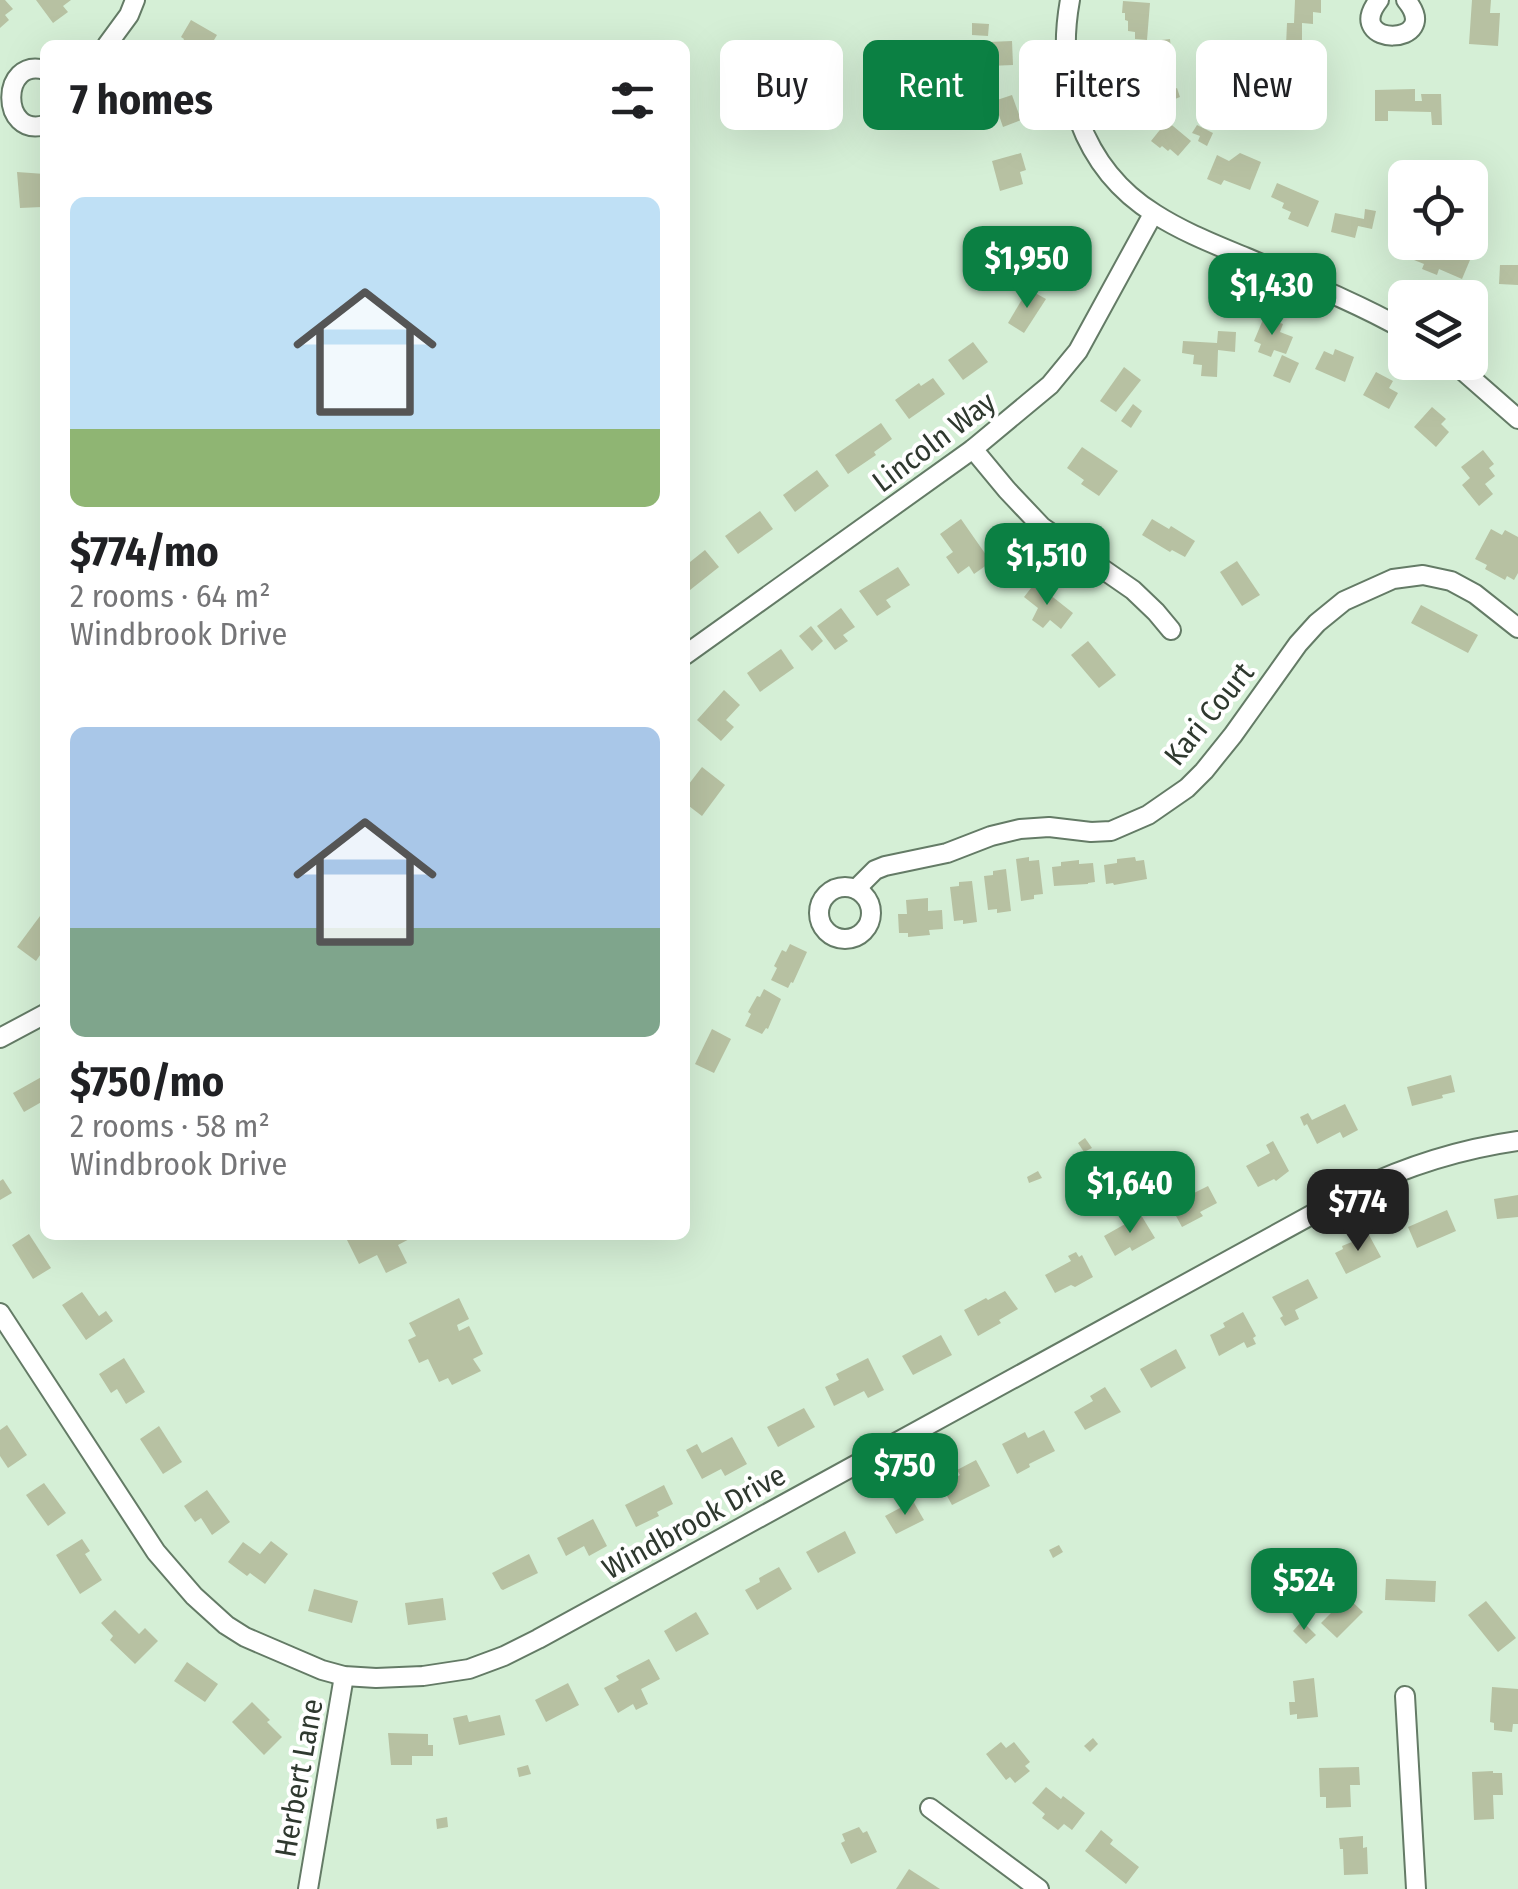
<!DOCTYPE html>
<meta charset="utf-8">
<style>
body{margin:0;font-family:"Fira Sans Condensed",sans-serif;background:#f6f6f6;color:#202124;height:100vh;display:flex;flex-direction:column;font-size:38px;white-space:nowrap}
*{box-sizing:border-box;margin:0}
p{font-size:32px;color:#757577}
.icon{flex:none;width:55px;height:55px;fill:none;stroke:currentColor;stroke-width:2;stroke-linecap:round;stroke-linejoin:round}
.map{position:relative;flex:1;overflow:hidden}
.details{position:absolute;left:40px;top:40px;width:650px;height:1200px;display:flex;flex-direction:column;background:#fff;border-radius:15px;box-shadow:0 10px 40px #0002}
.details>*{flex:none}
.guide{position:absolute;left:720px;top:40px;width:648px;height:90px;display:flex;gap:20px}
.tools{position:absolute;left:1388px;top:160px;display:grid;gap:20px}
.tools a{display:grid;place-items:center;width:100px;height:100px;border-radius:15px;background:#fff;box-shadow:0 10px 40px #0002;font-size:50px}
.price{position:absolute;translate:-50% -85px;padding:0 22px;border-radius:20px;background:#0b8043;color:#fff;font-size:32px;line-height:65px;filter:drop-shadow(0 2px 5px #0008)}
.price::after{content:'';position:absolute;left:50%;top:60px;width:30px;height:22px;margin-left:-15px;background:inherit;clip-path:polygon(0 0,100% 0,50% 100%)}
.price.selected{background:#222;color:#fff}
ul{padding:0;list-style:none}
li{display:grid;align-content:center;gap:20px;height:530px;padding:0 30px}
li span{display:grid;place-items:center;height:310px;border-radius:15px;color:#555}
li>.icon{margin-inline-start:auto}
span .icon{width:180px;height:180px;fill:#fffc;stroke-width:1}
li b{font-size:42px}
h2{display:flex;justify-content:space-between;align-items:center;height:120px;padding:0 30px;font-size:42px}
.chip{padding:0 35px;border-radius:15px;background:#fff;box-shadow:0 10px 40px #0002;font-size:35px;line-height:90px}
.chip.selected{background:#0b8043;color:#fff}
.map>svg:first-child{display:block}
.building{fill:#b7c1a2}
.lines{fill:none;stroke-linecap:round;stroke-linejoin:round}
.minor-casing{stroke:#647b66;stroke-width:22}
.minor{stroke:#fff;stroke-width:18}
.labels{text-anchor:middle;stroke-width:8;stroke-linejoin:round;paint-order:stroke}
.street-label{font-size:30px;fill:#2f392f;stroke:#fff}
</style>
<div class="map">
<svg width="1518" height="1889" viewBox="0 0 1518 1889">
<rect width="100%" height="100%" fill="#d5efd6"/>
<g class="building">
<path d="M0,0H5L13,9L5,15L9,20L0,28Z"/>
<path d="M36,0H71L63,6L68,12L53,23Z"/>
<path d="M1295,0H1321V13L1313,12V24L1302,23V47L1286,46L1287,23H1294Z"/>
<path d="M1472,0H1491L1490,13H1500L1498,46L1469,44Z"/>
<path d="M1123,1L1150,3L1147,40L1135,39V32L1128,31V21L1125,20V13H1122Z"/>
<path d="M191,20L217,35L211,45H181L184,39L181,37Z"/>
<path d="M972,23L989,24L988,36L972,35Z"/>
<path d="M1170,39L1171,49L1154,50L1153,41Z"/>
<path d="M1012,41L1013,65L989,66L988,42Z"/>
<path d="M1143,71L1145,81L1153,80L1156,95L1125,102L1122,90L1129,88L1126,75Z"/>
<path d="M1177,88L1180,97L1163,104L1159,96Z"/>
<path d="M1415,89V101H1422L1421,94H1441L1442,125H1432L1431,112L1388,111V121H1375V90Z"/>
<rect x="980" y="91" width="13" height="18"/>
<path d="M1012,95L1021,120L1003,127L994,101Z"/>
<path d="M1167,121L1191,141L1178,156L1170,149L1168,151L1162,146L1160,148L1151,141Z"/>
<path d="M1197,125L1213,133L1207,146L1198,141L1200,136L1192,133Z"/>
<path d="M1021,153L1026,170L1020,172L1023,184L1000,191L992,161Z"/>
<path d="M1240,153L1261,162L1250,190L1224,180L1221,185L1207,179L1217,155L1229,161Z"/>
<path d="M17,172L45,174V199H42V207L20,208Z"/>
<path d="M1277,183L1319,201L1308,227L1288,219L1291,212L1282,208L1284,203L1271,197Z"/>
<path d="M1365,209L1376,211L1372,229L1358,226L1355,238L1331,232L1335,213L1364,219Z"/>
<path d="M1068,232L1082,233L1081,240L1090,241L1089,255L1064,252L1063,257L1049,255L1051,237L1067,239Z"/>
<path d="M1415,242H1423L1470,260L1462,279L1439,269L1437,275L1422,269L1424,264L1409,258Z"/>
<path d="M1500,265H1518V285L1499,284Z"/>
<path d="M1028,289L1046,299L1024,333L1008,323Z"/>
<path d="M1264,317L1283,324L1280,332L1293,337L1286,354L1274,350L1271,357L1258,352L1261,344L1254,341Z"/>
<path d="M1218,331L1236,332L1235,352L1218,350L1217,377L1201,376L1202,365L1193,364L1194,355L1182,353L1183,341L1217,343Z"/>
<path d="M973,342L988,362L963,380L948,360Z"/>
<path d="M1335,349L1354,357L1345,382L1315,369L1324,351L1333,355Z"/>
<path d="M1282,355L1299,363L1290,383L1273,376Z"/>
<path d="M1124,367L1141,380L1116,412L1100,401Z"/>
<path d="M1376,372L1393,381L1389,388L1398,393L1389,409L1363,395Z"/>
<path d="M933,378L945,394L909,419L895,400L919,383L921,386Z"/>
<path d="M1133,404L1142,411L1131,428L1121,421Z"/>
<path d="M1432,407L1446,419L1441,424L1449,432L1436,447L1414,427Z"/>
<path d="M881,423L892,439L874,452L876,455L848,474L835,455Z"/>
<path d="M1082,447L1118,471L1099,496L1081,484L1084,480L1067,468Z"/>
<path d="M1483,450L1494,464L1489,468L1495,476L1485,484L1493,494L1479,506L1462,485L1470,478L1461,467Z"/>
<path d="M817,470L829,486L795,512L783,495Z"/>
<path d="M760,511L773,529L738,554L725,536Z"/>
<path d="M961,519L991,562L974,574L969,566L958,574L946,557L953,552L940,534Z"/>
<path d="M1152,519L1169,529L1171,526L1195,541L1185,557L1172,550L1170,552L1142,535Z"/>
<path d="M1491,529L1502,535L1505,530L1518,537V573L1514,580L1507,576L1505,580L1485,569L1487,565L1475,559Z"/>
<path d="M705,550L719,567L685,594V566Z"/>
<path d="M1237,561L1260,595L1242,606L1220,572Z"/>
<path d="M898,567L910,585L886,600L891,607L877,616L859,591Z"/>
<path d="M1035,583L1073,613L1061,629L1050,620L1043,628L1032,620L1038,608L1024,597Z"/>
<path d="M1421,605L1478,635L1468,653L1411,623Z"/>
<path d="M841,608L855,627L843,635L848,641L835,650L817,626Z"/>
<path d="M811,626L823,641L812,651L799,636Z"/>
<path d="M1088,641L1116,675L1099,688L1071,655Z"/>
<path d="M781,649L794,668L760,692L747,673Z"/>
<path d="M724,690L740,705L726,720L734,727L721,741L697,720Z"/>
<path d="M702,767L725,785L702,816L685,803V789Z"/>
<path d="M1029,857V861L1039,860L1043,894L1034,895V899L1021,901L1016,859Z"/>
<path d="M1135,857L1136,861L1144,860L1147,879L1114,885L1113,883L1106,884L1104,865L1117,863V859Z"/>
<path d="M1079,860V864L1093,863L1095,882L1088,883V884L1054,886L1052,867L1061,866V862Z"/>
<path d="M1006,869L1011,911L997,913V909L988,910L984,876L993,875V871Z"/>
<path d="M972,881L977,922L963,924V920L954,921L950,887L959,886V882Z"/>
<path d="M928,898V911L942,910L943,929L929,930L930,935L908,937V933H899L898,914H907L906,900Z"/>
<path d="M43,912L45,914V948L36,961L17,947Z"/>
<path d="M790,944L807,952L793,983L791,982L788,988L771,980L777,968L774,966L782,950L786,952Z"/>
<path d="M764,989L781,999L768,1029L766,1028L762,1034L745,1026L751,1014L748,1012L757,996L760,997Z"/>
<path d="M712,1029L731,1039L714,1073L695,1064Z"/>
<path d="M45,1075V1100L24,1112L13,1093Z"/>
<path d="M1451,1075L1455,1092L1442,1095L1443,1098L1412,1106L1407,1087Z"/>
<path d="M1345,1104L1358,1130L1343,1138L1340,1132L1317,1144L1307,1124L1304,1126L1300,1117L1308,1113L1312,1120Z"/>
<path d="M1085,1138L1092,1148L1084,1152L1078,1143Z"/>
<path d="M1273,1141L1289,1171L1276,1181L1274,1179L1258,1187L1246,1166L1270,1153L1266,1145Z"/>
<path d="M1038,1171L1042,1178L1029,1183L1027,1177Z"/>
<path d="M3,1179L12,1193L0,1200V1181Z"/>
<path d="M1208,1186L1217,1203L1200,1212L1203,1216L1182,1227L1170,1205Z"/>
<path d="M1106,1193L1113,1199L1110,1207L1101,1206L1100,1197Z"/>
<path d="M1518,1195V1217L1497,1219L1494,1199Z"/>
<path d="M1447,1210L1456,1231L1417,1248L1408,1227Z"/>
<path d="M1141,1215L1155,1238L1132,1251L1130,1247L1115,1256L1104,1236Z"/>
<path d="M29,1234L51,1268L33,1279L12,1245Z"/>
<path d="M352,1235H417L398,1245L407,1263L386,1273L377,1255L359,1264L346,1238Z"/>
<path d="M1369,1235L1381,1257L1346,1274L1335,1253L1343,1249L1342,1246Z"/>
<path d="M1076,1252L1079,1257L1082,1255L1093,1277L1075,1287L1071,1285L1055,1293L1045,1275L1071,1261L1068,1256Z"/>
<path d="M1308,1279L1318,1298L1295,1310L1299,1319L1285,1326L1280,1318L1283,1316L1272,1297Z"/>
<path d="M1005,1291L1018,1309L999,1320L1001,1323L978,1336L964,1310L986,1298L988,1300Z"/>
<path d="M82,1292L99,1316L106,1311L113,1321L86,1340L62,1305Z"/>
<path d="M459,1298L469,1319L457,1325L459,1331L469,1326L483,1354L473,1359L481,1371L452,1385L448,1378L439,1382L428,1359L419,1363L408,1340L416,1336L409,1323Z"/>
<path d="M1243,1312L1256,1336L1253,1338L1256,1344L1247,1348L1244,1342L1219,1356L1210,1335L1225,1327L1223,1323Z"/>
<path d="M941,1335L952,1355L913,1375L902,1356Z"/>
<path d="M1176,1349L1186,1368L1151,1388L1140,1369Z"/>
<path d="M124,1358L145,1392L126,1404L117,1389L111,1393L99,1374Z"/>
<path d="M868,1358L884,1390L868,1398L864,1391L834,1406L825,1387L839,1380L836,1374Z"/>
<path d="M1105,1387L1121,1412L1085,1430L1074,1412L1093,1401L1090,1396Z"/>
<path d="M804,1408L815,1427L778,1447L767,1427Z"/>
<path d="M7,1425L27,1455L8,1468L0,1456V1430Z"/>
<path d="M159,1426L182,1462L163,1474L140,1439Z"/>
<path d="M1044,1430L1055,1451L1029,1464L1030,1467L1017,1474L1002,1444L1025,1432L1028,1438Z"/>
<path d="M732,1437L747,1464L725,1476L721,1469L702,1479L686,1450L697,1444L702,1453Z"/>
<path d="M976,1460L990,1486L952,1505L941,1485L960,1475L957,1470Z"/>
<path d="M44,1483L66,1513L48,1526L26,1495Z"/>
<path d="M664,1485L673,1504L657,1512L659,1516L636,1527L625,1505Z"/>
<path d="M207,1490L230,1522L212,1535L201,1518L195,1522L184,1506Z"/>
<path d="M913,1501L924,1520L896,1534L885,1516Z"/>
<path d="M593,1519L607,1546L589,1556L584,1546L566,1556L557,1538Z"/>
<path d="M845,1531L856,1553L818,1573L806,1552Z"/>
<path d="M82,1539L90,1551L85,1554L102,1580L80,1594L56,1555Z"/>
<path d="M271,1541L288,1554L265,1584L250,1573L247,1576L228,1562L243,1542L260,1554Z"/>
<path d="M1059,1545L1063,1552L1053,1558L1049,1550Z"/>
<path d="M529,1554L538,1573L503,1590L501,1589L492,1573Z"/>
<path d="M779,1567L792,1589L757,1610L745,1590L760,1582L759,1578Z"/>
<path d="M1386,1579L1436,1581L1435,1602L1385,1600Z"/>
<path d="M314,1589L358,1601L352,1623L308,1611Z"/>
<path d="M1347,1597L1363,1612L1337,1638L1321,1623Z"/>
<path d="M443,1598L446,1620L408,1625L405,1603Z"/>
<path d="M1486,1601L1516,1638L1498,1652L1468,1615Z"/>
<path d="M115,1610L139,1634L145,1628L158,1641L135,1664L110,1640L113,1636L101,1623Z"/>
<path d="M696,1612L709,1634L676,1652L664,1631Z"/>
<path d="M1302,1621L1316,1635L1306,1644L1293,1631Z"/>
<path d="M649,1659L660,1679L641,1689L648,1704L636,1710L633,1704L618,1713L604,1688L619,1680L616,1676Z"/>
<path d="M187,1662L218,1684L205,1702L174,1681Z"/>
<path d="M1314,1678L1318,1717L1297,1719V1714L1290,1715L1289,1702H1295L1293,1681Z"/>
<path d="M568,1683L579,1705L546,1722L535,1700Z"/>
<path d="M1492,1687L1518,1689V1724H1513L1512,1732L1494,1730V1723L1490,1722Z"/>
<path d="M252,1702L270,1720L267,1722L282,1737L264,1755L232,1722Z"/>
<path d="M467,1715L469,1722L500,1715L505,1735L459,1745L453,1718Z"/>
<path d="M388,1733L428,1734V1745H433V1756H412V1765H391Z"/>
<path d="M1093,1738L1098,1744L1090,1752L1084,1746Z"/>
<path d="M1001,1742L1006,1748L1014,1742L1030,1762L1025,1766L1030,1771L1015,1783L1010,1777L1006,1780L986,1754Z"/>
<path d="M528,1765L531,1774L519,1777L517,1768Z"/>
<path d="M1359,1767L1360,1785H1350L1351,1807L1326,1808V1797H1320L1319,1768Z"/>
<path d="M1493,1771V1773H1502L1503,1795H1493L1494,1819L1474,1820L1472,1772Z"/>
<path d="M1046,1787L1061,1799L1063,1796L1085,1813L1072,1830L1064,1824L1058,1830L1042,1818L1045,1814L1032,1803Z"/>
<path d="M447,1817L448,1827L437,1829L436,1819Z"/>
<path d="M859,1827L863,1833L867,1831L877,1852L851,1864L841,1843L845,1841L842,1834Z"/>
<path d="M1101,1830L1113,1840L1110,1844L1139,1867L1126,1884L1085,1851Z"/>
<path d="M1363,1836V1848L1367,1847L1368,1874L1344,1875L1343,1849H1340L1339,1838Z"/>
<path d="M909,1869L940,1889H896Z"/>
</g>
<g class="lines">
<defs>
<g id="minor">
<path d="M1070,0C1055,82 1081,168 1155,214C1183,232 1214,244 1245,257C1299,280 1354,301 1405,330"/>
<path d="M1379,0C1341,48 1445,47 1406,0"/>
<path d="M107,45L129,15L135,0"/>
<path d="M45,70C0,57 0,138 45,125"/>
<path d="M1453,362L1518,419"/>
<path d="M973,449L1007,490L1042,527L1133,590L1156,612L1171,630"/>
<path d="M685,655L973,449L1050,385L1078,351L1153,214"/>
<circle cx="845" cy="913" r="26"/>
<path d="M856,889L875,870L885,866L947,853L991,836L1020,829L1049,827L1091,832L1111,831L1148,815L1187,788L1204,771L1233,735L1298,644L1317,623L1344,601L1393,579L1423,575L1451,581L1475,594L1518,628"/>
<path d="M0,1038L45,1014"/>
<path d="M0,1313L156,1552L194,1596L226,1625L245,1637L322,1670L344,1676L376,1678L423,1676L469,1669L504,1656L538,1639L1355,1191C1407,1166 1461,1149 1518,1141"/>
<path d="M1405,1696L1416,1889"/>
<path d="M930,1808L1039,1889"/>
<path d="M308,1889L344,1676"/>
</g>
</defs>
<use href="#minor" class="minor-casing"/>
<use href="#minor" class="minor"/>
</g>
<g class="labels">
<g class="street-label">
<text transform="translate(934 442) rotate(-37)" y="10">Lincoln Way</text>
<text transform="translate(1209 714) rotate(-51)" y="10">Kari Court</text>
<text transform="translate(694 1522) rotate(-29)" y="10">Windbrook Drive</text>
<text transform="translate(299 1778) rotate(-80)" y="10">Herbert Lane</text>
</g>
</g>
</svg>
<div class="tools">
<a><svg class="icon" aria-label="locate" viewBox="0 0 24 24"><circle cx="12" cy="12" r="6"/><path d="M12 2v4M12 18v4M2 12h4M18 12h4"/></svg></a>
<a><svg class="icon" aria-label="layers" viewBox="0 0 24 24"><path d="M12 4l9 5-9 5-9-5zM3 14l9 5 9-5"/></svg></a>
</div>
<b class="price" style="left:1027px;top:311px">$1,950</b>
<b class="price" style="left:1272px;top:338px">$1,430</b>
<b class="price" style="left:1047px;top:608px">$1,510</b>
<b class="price" style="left:1130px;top:1236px">$1,640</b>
<b class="price selected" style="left:1358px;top:1254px">$774</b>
<b class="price" style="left:905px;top:1518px">$750</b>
<b class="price" style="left:1304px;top:1633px">$524</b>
<div class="guide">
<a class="chip">Buy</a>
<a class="chip selected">Rent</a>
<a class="chip">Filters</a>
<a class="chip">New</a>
</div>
<section class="details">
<h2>7 homes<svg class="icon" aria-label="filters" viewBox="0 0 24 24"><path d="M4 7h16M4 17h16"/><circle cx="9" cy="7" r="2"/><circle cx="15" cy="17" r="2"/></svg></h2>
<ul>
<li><span style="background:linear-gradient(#bfe0f5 75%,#8fb573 0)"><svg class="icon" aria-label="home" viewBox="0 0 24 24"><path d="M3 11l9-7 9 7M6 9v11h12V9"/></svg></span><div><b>$774/mo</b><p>2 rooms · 64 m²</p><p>Windbrook Drive</p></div></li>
<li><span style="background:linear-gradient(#a9c7e8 65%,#7fa58c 0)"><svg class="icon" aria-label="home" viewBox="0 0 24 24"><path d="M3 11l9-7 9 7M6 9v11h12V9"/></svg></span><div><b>$750/mo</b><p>2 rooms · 58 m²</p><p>Windbrook Drive</p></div></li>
</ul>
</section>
</div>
